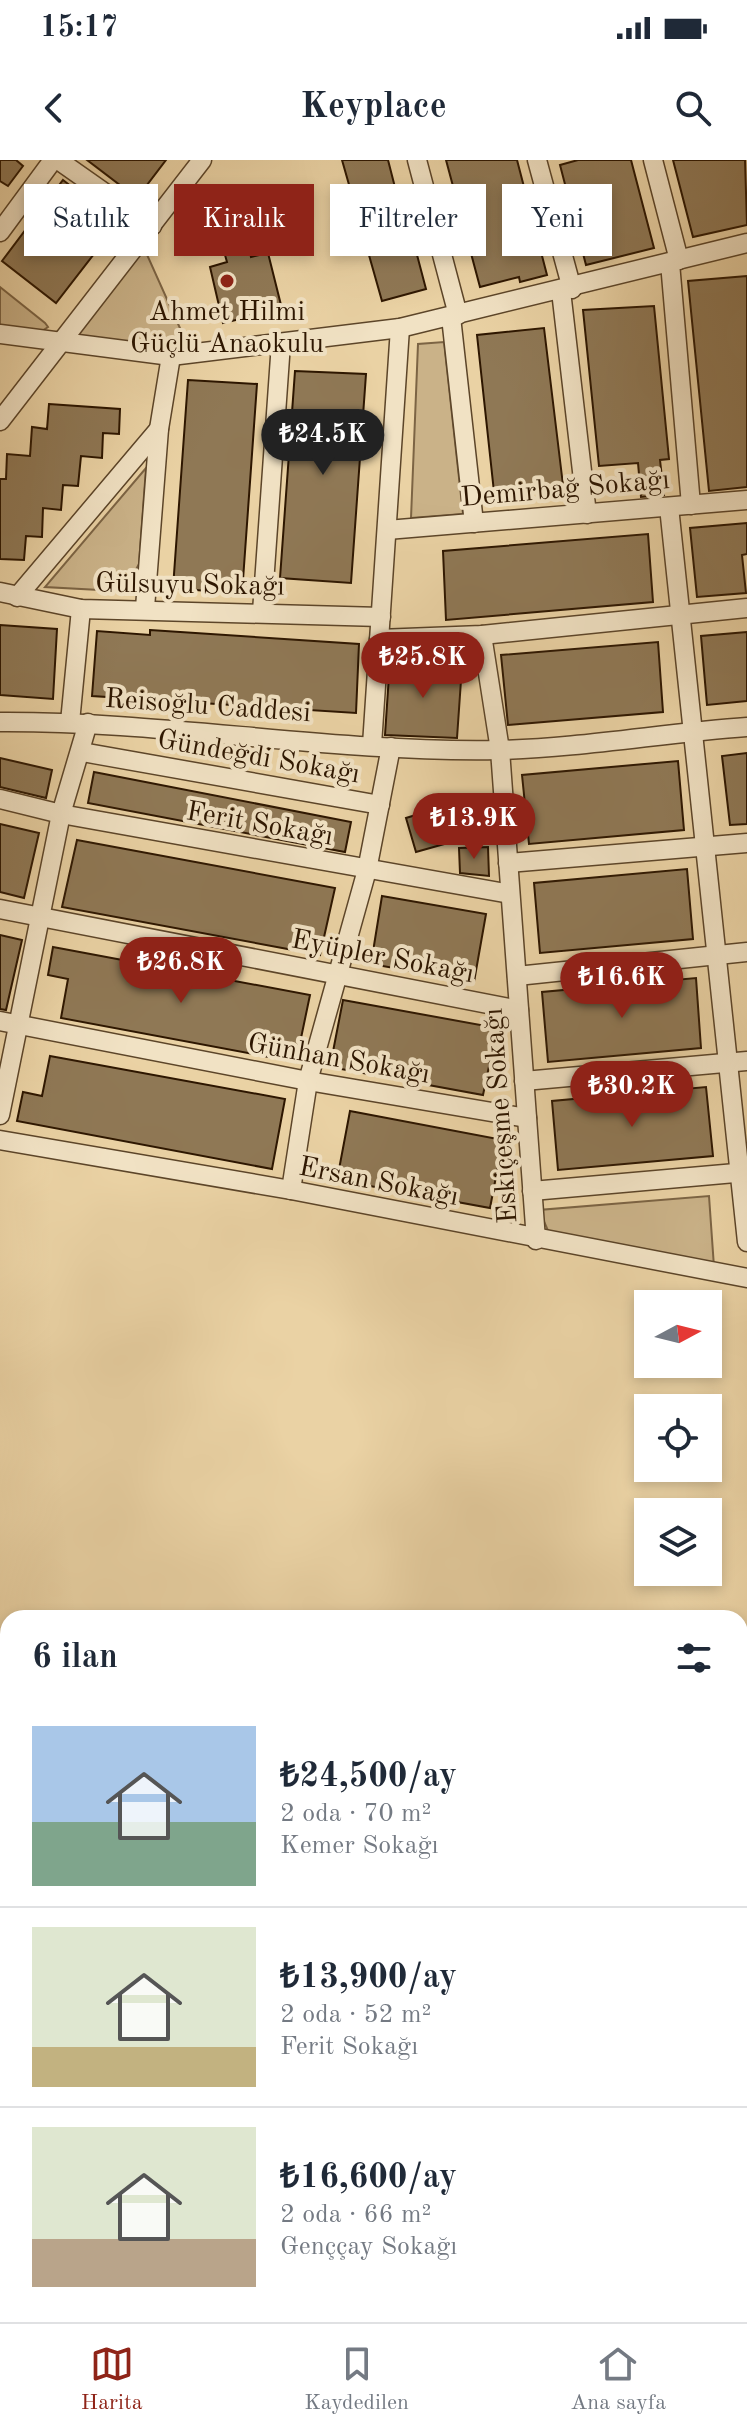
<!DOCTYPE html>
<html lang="tr">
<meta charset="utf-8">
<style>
body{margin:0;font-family:"Old Standard TT",serif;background:#f2f2f3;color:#1f2937;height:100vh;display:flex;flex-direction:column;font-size:30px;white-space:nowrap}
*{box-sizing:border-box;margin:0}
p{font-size:26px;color:#747a83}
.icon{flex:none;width:44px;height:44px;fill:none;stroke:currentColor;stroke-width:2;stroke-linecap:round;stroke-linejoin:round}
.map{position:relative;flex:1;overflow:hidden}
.drawer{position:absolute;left:0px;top:1450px;width:748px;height:712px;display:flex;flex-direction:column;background:#fff;border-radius:24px 24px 0 0;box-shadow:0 4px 12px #0003}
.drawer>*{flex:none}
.top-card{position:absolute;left:24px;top:24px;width:700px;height:72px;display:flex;gap:16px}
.needle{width:52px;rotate:83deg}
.fabs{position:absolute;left:634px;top:1130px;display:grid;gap:16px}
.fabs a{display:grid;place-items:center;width:88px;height:88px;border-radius:0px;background:#fff;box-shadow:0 4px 12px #0003;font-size:40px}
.price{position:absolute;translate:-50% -68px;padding:0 18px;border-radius:28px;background:#8f2418;color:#fff;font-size:26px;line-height:52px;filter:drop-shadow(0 2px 4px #0008)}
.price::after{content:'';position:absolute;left:50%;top:48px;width:24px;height:18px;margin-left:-12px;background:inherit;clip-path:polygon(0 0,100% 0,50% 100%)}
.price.active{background:#222;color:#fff}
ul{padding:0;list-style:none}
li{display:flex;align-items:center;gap:24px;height:200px;padding:0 32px}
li+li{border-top:2px solid #e0e1e3}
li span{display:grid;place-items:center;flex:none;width:224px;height:160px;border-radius:0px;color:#555}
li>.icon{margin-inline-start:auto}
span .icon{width:96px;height:96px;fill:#fffc;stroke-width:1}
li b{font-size:34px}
h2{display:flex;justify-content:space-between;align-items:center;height:96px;padding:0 32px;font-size:34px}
.tag{padding:0 28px;border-radius:0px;background:#fff;box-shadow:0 4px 12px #0003;font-size:28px;line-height:72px}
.tag.active{background:#8f2418;color:#fff}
.status{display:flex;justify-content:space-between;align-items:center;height:56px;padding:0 40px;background:#fff;direction:ltr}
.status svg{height:22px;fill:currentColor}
header{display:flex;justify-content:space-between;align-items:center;height:104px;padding:0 32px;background:#fff;font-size:36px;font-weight:700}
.dock{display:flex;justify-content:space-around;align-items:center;height:112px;border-top:2px solid #e0e1e3;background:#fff;font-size:22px;color:#747a83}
.dock a{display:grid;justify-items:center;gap:4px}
.dock .active{color:#8f2418}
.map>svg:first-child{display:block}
.green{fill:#cab288;stroke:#7c6444;stroke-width:2}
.building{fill:#8f7855;stroke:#2d1600;stroke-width:2}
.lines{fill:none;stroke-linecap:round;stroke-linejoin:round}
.street-casing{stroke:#5c4529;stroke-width:21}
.street{stroke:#f1e2c4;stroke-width:18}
.poi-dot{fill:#8f2418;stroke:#f1e2c4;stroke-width:3}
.labels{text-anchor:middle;stroke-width:8;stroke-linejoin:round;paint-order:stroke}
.poi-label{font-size:28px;fill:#2d1600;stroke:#f1e2c4}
.street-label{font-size:28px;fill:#2d1600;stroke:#f1e2c4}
</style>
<div class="status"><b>15:17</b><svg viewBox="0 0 49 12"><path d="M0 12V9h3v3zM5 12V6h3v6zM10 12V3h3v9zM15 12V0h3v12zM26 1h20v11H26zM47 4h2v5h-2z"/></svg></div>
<header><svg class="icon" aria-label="back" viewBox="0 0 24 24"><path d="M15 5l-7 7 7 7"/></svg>Keyplace<svg class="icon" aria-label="search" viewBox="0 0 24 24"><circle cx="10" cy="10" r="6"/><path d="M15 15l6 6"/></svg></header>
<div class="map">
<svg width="747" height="2162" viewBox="0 0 747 2162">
<rect width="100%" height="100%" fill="#ead2a4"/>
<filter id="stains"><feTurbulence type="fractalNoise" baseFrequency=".0025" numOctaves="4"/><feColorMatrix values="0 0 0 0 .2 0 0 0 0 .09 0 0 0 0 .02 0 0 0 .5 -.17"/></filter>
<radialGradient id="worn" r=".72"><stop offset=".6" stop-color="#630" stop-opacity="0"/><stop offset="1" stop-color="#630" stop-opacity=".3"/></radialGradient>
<g class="green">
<path d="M144,88L188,186L160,190L72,180Z"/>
<path d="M0,127L45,163L48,167L42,171L0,166Z"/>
<path d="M444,182L463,354L411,358L418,184Z"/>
<path d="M146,308L139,404L129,422L118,431L45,427Z"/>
<path d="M709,1036L714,1107L549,1073L539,1050Z"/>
</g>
<g class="building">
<path d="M0,0H16L23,6L8,26L0,21Z"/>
<path d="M87,0H166L137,38Z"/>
<path d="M342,0H388L398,39L402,38L426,129L382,141Z"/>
<path d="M446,0H517L547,115L520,122L519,117L480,127Z"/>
<path d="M578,0H631L654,88L586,105L560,5Z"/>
<path d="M673,0H745L747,65L693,77Z"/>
<path d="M63,20L118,63L56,143L2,101Z"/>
<path d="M249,89L251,97L268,93L282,149L223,163L210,107L227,102L225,95Z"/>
<path d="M747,116V327L709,331L688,121Z"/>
<path d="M654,146L669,299L660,300L664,335L641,337L638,303L599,306L583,150Z"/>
<path d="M544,168L563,325L494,332L477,175Z"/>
<path d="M295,211L366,214L351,423L280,418Z"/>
<path d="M188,220L257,224L242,434L173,428Z"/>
<path d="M49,244L120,249L119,274L103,273L102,298L81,296L78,326L63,325L61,350L43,348L42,377L26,376L24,400L0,399V319H6L7,294L30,296L32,267L47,269Z"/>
<path d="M747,363V394L742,395L746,433L697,437L690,368Z"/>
<path d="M648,374L653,442L446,460L443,391Z"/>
<path d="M0,465L57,469L53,539L0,535Z"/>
<path d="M150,470L359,484L356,553L92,536L97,471L150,475Z"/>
<path d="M747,472V541L707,545L701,476Z"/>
<path d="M658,482L663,552L508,565L501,495Z"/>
<path d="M390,500L462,506L457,578L385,575Z"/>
<path d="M747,593V664L730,665L722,596Z"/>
<path d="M0,598L52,610L46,638L0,627Z"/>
<path d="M678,601L684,670L529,684L522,615Z"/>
<path d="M94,612L351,662L345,692L88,643Z"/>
<path d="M452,644L462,679L416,692L406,658Z"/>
<path d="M0,664L39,673L24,738L0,732Z"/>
<path d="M77,680L335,728L320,795L62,747Z"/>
<path d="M488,687L489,716L460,713L459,688Z"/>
<path d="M687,709L693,779L540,793L534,723Z"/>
<path d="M382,736L486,754L474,822L371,804Z"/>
<path d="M0,775L22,780L6,850L0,849Z"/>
<path d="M53,787L310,835L296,902L61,858L68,819L48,815Z"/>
<path d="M696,818L701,888L548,902L542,832Z"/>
<path d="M343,840L497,868L483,935L330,907Z"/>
<path d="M50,896L285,939L272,1009L17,961L23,932L42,936Z"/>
<path d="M706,927L713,996L558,1010L552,941Z"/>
<path d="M350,951L503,980L490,1048L337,1020Z"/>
</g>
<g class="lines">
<defs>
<g id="street">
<path d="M58,0L152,66"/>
<path d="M417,0L458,155"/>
<path d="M537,0L572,129"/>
<path d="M653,0L679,100"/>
<path d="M0,72L53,0"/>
<path d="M670,103L691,345"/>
<path d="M561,131L587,354"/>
<path d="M451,157L474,363"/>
<path d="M0,174L171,196L400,168L747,83"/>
<path d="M0,261L202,0"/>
<path d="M669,347L747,1082"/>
<path d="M387,370L747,340"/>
<path d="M0,432L81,449L381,457"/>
<path d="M17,437L159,269"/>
<path d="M145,448L159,269L171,196"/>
<path d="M262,452L281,183"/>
<path d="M482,475L500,590L536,1080"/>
<path d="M379,479L482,475L747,448"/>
<path d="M0,562C166,561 332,593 498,590C581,588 664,573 747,567"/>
<path d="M70,562L81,449"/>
<path d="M372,585L400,168"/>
<path d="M82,592L380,645"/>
<path d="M0,639L61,654L510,734"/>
<path d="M508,703L747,683"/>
<path d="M0,749L519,850"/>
<path d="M517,816L747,792"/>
<path d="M0,861L308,921L527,958"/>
<path d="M524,921L747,901"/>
<path d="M0,955L61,654L88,563"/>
<path d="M0,980L291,1030L747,1118"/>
<path d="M291,1030L308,921L367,710L391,587"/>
<path d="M532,1031L747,1012"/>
<path d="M740,1699L747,1674"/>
<path d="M411,2154L430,2162"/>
</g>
</defs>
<use href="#street" class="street-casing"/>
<use href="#street" class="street"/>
</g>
<circle class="poi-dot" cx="227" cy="121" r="8"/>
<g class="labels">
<g class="poi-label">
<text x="227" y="160">Ahmet Hilmi<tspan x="227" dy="32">Güçlü Anaokulu</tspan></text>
</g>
<g class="street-label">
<text transform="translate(565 327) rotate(-5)" y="10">Demirbağ Sokağı</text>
<text transform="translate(190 423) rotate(1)" y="10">Gülsuyu Sokağı</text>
<text transform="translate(208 544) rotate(4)" y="10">Reisoğlu Caddesi</text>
<text transform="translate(259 595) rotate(10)" y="10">Gündeğdi Sokağı</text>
<text transform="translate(260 662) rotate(10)" y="10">Ferit Sokağı</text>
<text transform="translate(383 795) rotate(11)" y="10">Eyüpler Sokağı</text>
<text transform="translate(339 897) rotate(10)" y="10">Günhan Sokağı</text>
<text transform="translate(499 956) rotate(-94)" y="10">Eskiçeşme Sokağı</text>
<text transform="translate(379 1020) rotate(11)" y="10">Ersan Sokağı</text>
</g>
</g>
<rect width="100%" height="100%" filter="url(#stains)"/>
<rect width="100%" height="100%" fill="url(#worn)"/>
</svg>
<div class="fabs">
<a><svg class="needle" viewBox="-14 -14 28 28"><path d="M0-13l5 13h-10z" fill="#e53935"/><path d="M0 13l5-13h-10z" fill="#747a83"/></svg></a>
<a><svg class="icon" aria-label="locate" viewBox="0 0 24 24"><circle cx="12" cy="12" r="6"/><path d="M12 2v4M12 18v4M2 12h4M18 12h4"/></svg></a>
<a><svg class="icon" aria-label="layers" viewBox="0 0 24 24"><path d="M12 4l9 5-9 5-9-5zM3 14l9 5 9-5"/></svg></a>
</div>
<b class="price active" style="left:323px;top:317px">₺24.5K</b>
<b class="price" style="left:423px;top:540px">₺25.8K</b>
<b class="price" style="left:474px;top:701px">₺13.9K</b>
<b class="price" style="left:181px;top:845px">₺26.8K</b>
<b class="price" style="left:622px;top:860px">₺16.6K</b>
<b class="price" style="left:632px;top:969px">₺30.2K</b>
<div class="top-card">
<a class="tag">Satılık</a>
<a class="tag active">Kiralık</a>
<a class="tag">Filtreler</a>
<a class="tag">Yeni</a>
</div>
<section class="drawer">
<h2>6 ilan<svg class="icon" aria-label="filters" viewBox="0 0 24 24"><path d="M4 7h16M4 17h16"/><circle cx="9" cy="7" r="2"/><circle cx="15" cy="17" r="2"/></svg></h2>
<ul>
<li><span style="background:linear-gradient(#a9c7e8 60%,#7fa58c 0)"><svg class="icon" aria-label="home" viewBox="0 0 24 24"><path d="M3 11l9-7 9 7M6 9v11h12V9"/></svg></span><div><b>₺24,500/ay</b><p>2 oda · 70 m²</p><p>Kemer Sokağı</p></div></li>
<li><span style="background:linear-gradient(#dfe7d0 75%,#c2b280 0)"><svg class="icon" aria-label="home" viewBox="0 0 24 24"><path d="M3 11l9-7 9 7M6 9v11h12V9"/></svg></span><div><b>₺13,900/ay</b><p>2 oda · 52 m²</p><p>Ferit Sokağı</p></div></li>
<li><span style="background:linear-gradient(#dfe7d0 70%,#b9a48a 0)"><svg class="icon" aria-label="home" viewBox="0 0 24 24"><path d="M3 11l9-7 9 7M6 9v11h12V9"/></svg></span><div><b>₺16,600/ay</b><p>2 oda · 66 m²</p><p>Genççay Sokağı</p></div></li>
</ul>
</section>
</div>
<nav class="dock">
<a class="active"><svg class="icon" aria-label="map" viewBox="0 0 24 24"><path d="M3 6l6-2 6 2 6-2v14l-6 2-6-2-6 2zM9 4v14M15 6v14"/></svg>Harita</a>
<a><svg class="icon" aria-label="saved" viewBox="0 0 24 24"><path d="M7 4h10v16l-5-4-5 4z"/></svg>Kaydedilen</a>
<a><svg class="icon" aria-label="home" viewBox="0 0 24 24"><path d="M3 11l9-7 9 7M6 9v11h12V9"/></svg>Ana sayfa</a>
</nav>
